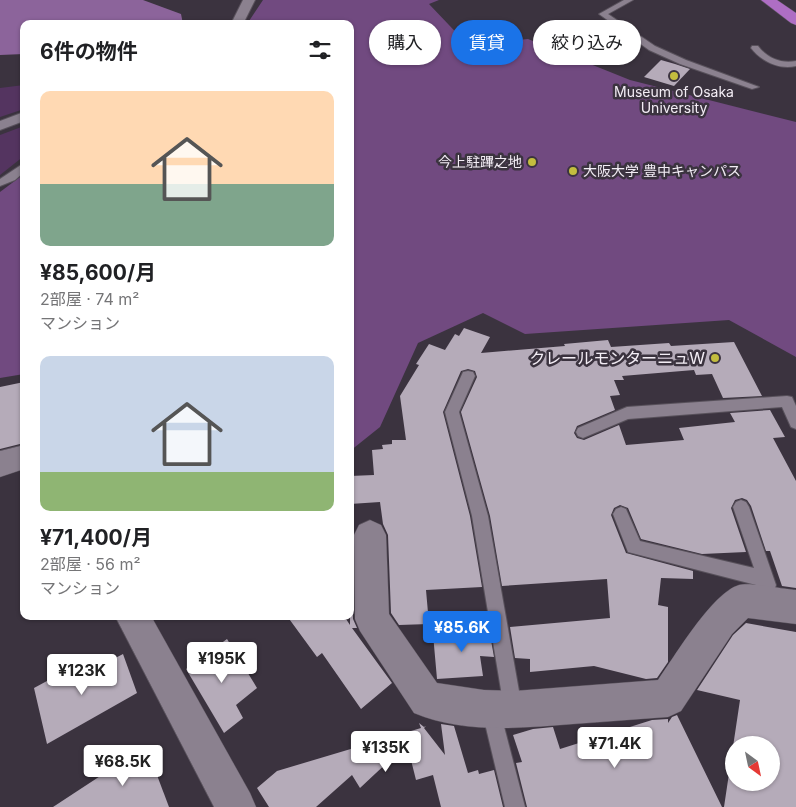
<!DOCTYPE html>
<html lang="ja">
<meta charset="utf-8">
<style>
body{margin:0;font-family:Inter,"Noto Sans JP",sans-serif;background:#f6f6f6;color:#202124;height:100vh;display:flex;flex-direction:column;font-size:19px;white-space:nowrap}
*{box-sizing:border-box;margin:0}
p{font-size:16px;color:#757577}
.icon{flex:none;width:28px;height:28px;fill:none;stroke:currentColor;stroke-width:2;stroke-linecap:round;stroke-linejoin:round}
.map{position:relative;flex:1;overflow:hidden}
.sheet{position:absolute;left:20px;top:20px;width:334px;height:600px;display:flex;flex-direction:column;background:#fff;border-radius:10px;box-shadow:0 1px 4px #0004}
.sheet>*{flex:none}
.guide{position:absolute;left:369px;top:20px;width:351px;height:45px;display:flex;gap:10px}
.needle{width:32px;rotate:147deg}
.fabs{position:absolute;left:725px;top:736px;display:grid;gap:10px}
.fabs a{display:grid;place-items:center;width:55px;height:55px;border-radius:50%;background:#fff;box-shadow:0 1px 4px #0004;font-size:25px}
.price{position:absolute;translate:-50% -42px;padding:0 11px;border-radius:5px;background:#fff;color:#222;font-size:16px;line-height:32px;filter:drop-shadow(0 1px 2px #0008)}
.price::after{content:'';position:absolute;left:50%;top:30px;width:15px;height:11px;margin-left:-8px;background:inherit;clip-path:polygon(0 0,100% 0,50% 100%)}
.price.current{background:#1a73e8;color:#fff}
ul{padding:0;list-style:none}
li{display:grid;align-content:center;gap:10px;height:265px;padding:0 20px}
li span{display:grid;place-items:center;height:155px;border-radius:10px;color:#555}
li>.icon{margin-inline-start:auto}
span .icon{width:90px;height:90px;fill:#fffc;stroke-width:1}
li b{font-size:21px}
h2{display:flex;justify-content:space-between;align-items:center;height:60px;padding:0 20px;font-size:21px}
.tag{padding:0 18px;border-radius:22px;background:#fff;box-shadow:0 1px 4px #0004;font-size:18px;line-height:45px}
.tag.current{background:#1a73e8;color:#fff}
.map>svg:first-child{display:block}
.green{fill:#543460}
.forest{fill:#714a80}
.water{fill:#8c649b}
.building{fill:#b5abb9;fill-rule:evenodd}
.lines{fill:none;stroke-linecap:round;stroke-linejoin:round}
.service-casing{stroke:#58515b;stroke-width:2}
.pedestrian-casing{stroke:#58515b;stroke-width:2}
.minor-casing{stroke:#58515b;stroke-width:1}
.trunk-casing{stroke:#58515b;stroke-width:1}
.service{fill:#8b818f;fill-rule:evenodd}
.pedestrian{fill:#8b818f;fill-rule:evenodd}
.minor{fill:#8b818f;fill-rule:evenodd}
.trunk{fill:#ae6ec4;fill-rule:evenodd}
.poi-dot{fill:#c3bd3e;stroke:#3b333f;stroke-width:2}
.labels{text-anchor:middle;stroke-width:5;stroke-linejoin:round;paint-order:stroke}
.far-poi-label{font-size:14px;fill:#f3edf5;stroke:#3b333f}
.poi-label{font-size:16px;fill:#f3edf5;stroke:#3b333f;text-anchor:end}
</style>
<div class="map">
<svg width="796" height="807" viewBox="0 0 796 807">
<rect width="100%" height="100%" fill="#3b333f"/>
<g class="green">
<path d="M24,85V109L0,117V88Z"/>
<path d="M24,126V156L0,175V135Z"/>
</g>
<g class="forest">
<path d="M263,0H439L429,4L468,45L528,39L630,80L796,122V357L729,320L525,334L483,313L418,343L380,427L350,451V24H247Z"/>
<path d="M24,174V374L0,378V192Z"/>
</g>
<path class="water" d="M0,0H143L181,14L183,24H24V54L0,55Z"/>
<g class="building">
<path d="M661,60L675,64L690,69L674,86L644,77Z"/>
<path d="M464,328L490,337L481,353L565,346L564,344L608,340L611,347L669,343L671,346L734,342L762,396L723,398L712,374L696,375L694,370L622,376L624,380H614L620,395L610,396L615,410L577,426L574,433L577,438L584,440L619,425L626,445L684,440L679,428L735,422L730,413L770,410L785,437L773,438L796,481V588L782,586L770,551H766L751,506L747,500L742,498L735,500L731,508L746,552L702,554L641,539L628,508L620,505L614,508L611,515L626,553L693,571V579L661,578L658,605L668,607V662L657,678L646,679L594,666L530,672V659L515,658L510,627L610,618L607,579L502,586L490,516L461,412L477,377L475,371L468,369L461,371L443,412L470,516L482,587L426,590L429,624L399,625L391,613L388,535L383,524L380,502L350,504V476L374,475L372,450L383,449L382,445L392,444V440H406L400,396L419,365L416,364L429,344L445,350L455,334L459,336Z"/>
<path d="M24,382V443L0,449V387Z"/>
<path d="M350,561H352L353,619L357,628H352L392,683L361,709L322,653L317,657L287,616H344L350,625Z"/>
<path d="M746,623L796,632V807H724L740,700L697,690L733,635ZM734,745H771V782H734Z"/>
<path d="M489,629L494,657L480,656L483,676L437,679L433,634Z"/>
<path d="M227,639L257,688L236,705L243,718L224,733L186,669Z"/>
<path d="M123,654L137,693L47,744L34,688L82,662L85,674Z"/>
<path d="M677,715L722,807H527L516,763L522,762L513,735L533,729L553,727L560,749L652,720L668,719V723L672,717Z"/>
<path d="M419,723L424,727L426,726L424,728L445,755L441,724L454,726L468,773L478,770L479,774L494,770L503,807H441L433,775L416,780L407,744L360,788L352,775L316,807H269L257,788L277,771L421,728Z"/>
<path d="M146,746L169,807H53Z"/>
</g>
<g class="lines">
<defs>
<g id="service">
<path d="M624,0H633L608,14L655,46L686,60L759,87L752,89L680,64L649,50L599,14Z"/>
<path d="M752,46H758C767,58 781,64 796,61V66C779,70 761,61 751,48Z"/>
<path d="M24,163V172L15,180L0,186V179Z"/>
<path d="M468,371L473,372L475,376L459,412L488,516L522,708L520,715L513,717L506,715L504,708L472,516L445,412L463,372Z"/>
<path d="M787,396L792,397L796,406V429L791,427L782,407L628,419L583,438L578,436L576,432L578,428L627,407Z"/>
<path d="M741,500L746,502L749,507L776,585L774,591L768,593L762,591L760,586L628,552L613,514L616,509L621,507L626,509L640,541L754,568L733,507L736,502Z"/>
<path d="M491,702L498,704L500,711L525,807H505L482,711L484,704Z"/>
</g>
<g id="pedestrian">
<path d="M243,0H255L243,24H231Z"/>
<path d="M24,112V121L0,130V121Z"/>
</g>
<g id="minor">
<path d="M24,445V469L0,477V451Z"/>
<path d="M370,520L381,525L386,535L389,614L437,683L484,690L514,691L658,680C675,656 712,593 739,585C749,582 783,589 796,590V624L748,618L732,634L681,711L668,717C636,719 604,722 573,724C520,728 464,734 414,713L360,631L355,619L354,535L359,525Z"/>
<path d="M115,616H151L250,793L256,807H214Z"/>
</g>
<path id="trunk" d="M761,0H777L796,13V25L791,23Z"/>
</defs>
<use href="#service" class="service-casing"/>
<use href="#pedestrian" class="pedestrian-casing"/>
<use href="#minor" class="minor-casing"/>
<use href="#trunk" class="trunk-casing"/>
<use href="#service" class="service"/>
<use href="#pedestrian" class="pedestrian"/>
<use href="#minor" class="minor"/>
<use href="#trunk" class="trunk"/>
</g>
<g class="poi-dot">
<circle cx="674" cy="76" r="5"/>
<circle cx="532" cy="162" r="5"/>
<circle cx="573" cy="171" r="5"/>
<circle cx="715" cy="358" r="5"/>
</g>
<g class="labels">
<g class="far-poi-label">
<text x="674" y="97">Museum of Osaka<tspan x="674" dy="16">University</tspan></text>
<text x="522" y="167" text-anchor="end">今上駐蹕之地</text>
<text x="583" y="176" text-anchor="start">大阪大学 豊中キャンパス</text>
</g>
<g class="poi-label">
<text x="705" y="364">クレールモンターニュW</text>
</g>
</g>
</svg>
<div class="fabs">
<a><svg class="needle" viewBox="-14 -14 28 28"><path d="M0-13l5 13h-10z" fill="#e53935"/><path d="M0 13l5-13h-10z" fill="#757577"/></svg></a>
</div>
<b class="price current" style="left:462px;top:653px">¥85.6K</b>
<b class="price" style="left:222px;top:684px">¥195K</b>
<b class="price" style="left:82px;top:696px">¥123K</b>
<b class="price" style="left:615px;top:769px">¥71.4K</b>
<b class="price" style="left:386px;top:773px">¥135K</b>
<b class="price" style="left:123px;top:787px">¥68.5K</b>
<div class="guide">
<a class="tag">購入</a>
<a class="tag current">賃貸</a>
<a class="tag">絞り込み</a>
</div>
<section class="sheet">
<h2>6件の物件<svg class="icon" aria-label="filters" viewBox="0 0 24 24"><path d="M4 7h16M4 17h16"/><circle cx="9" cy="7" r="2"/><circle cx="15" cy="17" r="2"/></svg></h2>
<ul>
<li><span style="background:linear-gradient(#ffd9b3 60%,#7fa58c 0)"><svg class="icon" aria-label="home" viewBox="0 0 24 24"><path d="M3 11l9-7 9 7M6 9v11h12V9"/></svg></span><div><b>¥85,600/月</b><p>2部屋 · 74 m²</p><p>マンション</p></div></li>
<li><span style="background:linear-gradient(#c9d6e8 75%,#8fb573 0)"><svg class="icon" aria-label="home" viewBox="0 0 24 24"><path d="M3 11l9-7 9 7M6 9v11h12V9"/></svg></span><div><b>¥71,400/月</b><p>2部屋 · 56 m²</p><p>マンション</p></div></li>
</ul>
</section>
</div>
